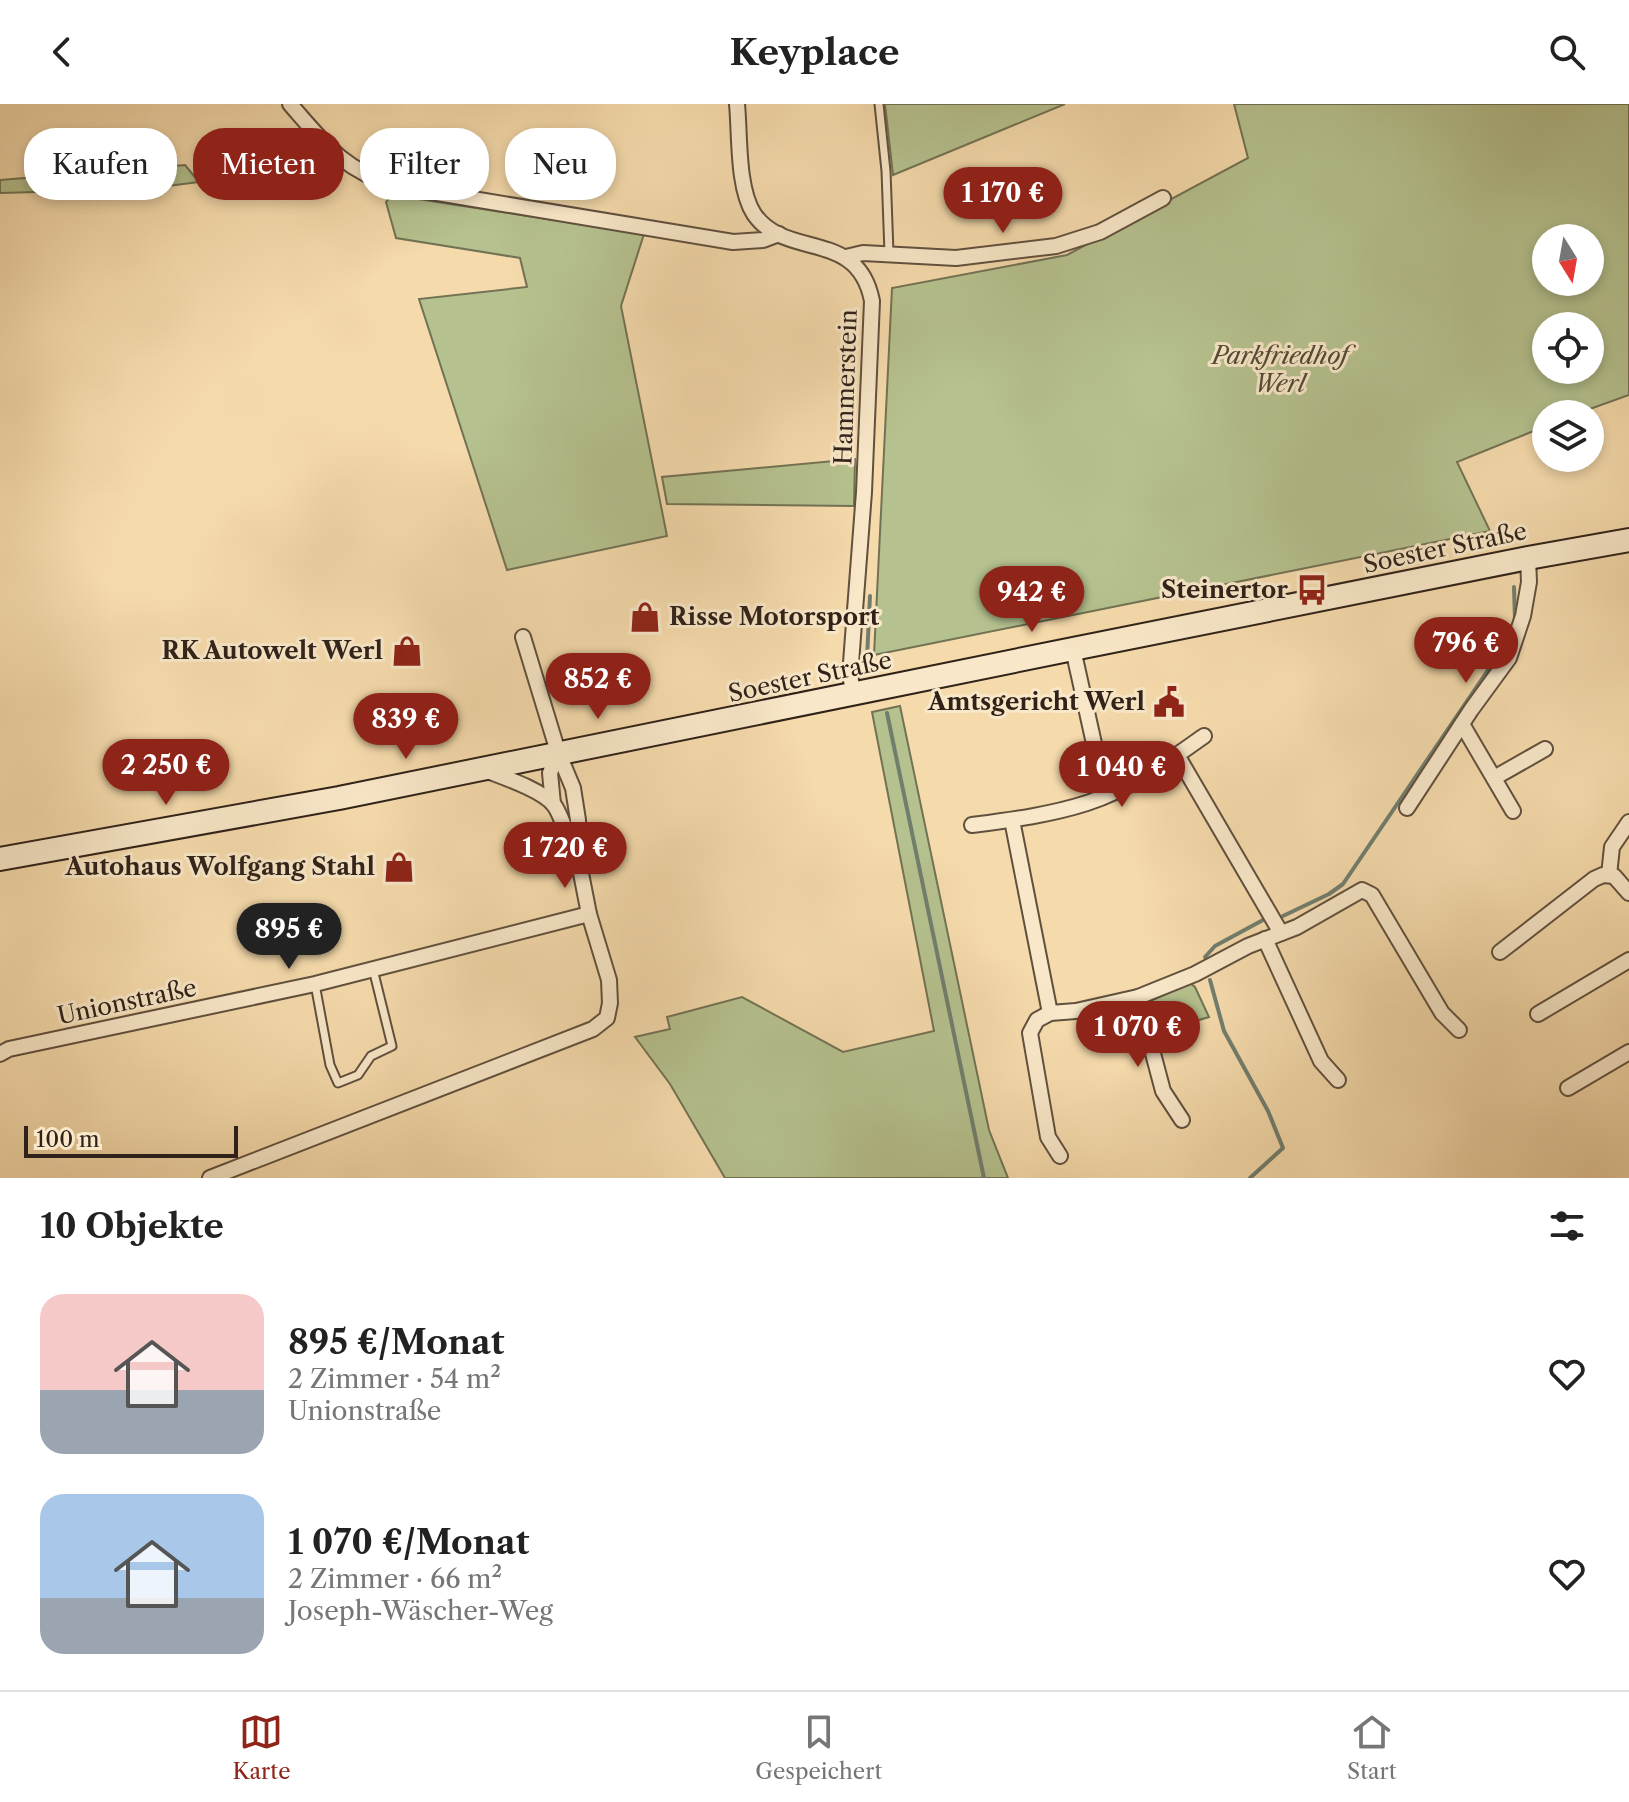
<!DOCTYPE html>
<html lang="de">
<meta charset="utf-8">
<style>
body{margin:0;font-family:"Libre Caslon Text",serif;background:#f2f2f2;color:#222;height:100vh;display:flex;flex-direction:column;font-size:30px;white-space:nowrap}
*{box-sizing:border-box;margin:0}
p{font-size:26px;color:#767676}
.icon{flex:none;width:44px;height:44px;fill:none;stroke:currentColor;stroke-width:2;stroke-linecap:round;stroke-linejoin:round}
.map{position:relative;height:1074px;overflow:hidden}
.side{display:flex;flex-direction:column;background:#fff;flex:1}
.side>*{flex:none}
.banner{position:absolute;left:24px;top:24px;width:800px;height:72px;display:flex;gap:16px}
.needle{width:52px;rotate:169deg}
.controls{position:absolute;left:1532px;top:120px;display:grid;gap:16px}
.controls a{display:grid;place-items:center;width:72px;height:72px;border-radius:50%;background:#fff;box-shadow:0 4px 12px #0003;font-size:40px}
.scale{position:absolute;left:24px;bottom:20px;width:214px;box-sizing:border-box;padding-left:8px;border:4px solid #302219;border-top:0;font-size:22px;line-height:28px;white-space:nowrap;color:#302219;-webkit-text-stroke:6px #f8e7c8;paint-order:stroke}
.price{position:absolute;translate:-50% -68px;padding:0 18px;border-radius:28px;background:#8f2418;color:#fff;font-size:26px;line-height:52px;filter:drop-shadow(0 2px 4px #0008)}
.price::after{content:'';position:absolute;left:50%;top:48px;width:24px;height:18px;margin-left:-12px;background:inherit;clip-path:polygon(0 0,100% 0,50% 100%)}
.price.active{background:#222;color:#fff}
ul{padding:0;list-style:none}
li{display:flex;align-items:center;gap:24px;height:200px;padding:0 40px}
li span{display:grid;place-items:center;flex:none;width:224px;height:160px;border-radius:24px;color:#555}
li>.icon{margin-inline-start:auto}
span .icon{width:96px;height:96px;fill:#fffc;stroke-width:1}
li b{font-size:34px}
h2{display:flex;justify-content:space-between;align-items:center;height:96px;padding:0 40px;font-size:34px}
.chip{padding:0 28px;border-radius:32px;background:#fff;box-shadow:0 4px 12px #0003;font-size:28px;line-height:72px}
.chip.active{background:#8f2418;color:#fff}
header{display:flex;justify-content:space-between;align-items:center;height:104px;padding:0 40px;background:#fff;font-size:36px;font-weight:700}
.tab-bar{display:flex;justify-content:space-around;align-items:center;height:112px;border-top:2px solid #e0e0e0;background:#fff;font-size:22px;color:#767676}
.tab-bar a{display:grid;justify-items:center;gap:4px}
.tab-bar .active{color:#8f2418}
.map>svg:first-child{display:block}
.green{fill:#b5c18e;stroke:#727254;stroke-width:2;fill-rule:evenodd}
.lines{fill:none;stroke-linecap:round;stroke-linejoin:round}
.stream{stroke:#717e6e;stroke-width:4}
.service-casing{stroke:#61503e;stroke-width:11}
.minor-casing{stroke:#61503e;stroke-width:18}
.secondary-casing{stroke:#302219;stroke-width:26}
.service{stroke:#f8e7c8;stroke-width:7}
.minor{stroke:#f8e7c8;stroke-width:14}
.secondary{stroke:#f8e7c8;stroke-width:22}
.labels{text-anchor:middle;stroke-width:6;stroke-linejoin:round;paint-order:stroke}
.park-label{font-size:24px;font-style:italic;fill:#514a36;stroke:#f8e7c8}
.street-label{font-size:24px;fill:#302219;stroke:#f8e7c8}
.poi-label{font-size:24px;font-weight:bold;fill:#302219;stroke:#f8e7c8;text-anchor:end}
</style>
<header><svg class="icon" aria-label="back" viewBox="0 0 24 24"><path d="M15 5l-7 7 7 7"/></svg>Keyplace<svg class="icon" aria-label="search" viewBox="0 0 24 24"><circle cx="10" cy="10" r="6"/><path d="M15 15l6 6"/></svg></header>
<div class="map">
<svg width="1629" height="1074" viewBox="0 0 1629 1074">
<rect width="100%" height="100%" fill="#f5daab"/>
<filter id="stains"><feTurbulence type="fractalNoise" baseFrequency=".0025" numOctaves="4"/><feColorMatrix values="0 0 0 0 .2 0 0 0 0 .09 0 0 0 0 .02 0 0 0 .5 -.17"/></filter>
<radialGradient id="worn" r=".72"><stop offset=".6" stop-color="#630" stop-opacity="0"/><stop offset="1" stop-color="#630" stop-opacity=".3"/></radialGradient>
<g class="green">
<path d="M885,0H1065L893,71Z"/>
<path d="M1234,0H1629V291L1576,310H1546V322L1457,358L1490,427L874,551L892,184L1067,151L1248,54ZM1546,134H1590V178H1546ZM1546,222H1590V266H1546Z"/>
<path d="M185,61L199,78L144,85L0,89V76Z"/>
<path d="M392,91L644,130L621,202L667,432L507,466L419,195L527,183L520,154L396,134L386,98Z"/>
<path d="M855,355L854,402L667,400L662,373Z"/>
<path d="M900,602L989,1026L1008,1074H725L670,980L635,933L670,925L667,913L742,893L843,948L934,927L872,608Z"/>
<path d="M1190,879L1195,883L1209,913L1155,929L1148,903L1150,897Z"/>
</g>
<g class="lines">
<g class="stream">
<path d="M1514,483L1515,516"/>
<path d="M867,554L870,492"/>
<path d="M887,609L984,1074"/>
<path d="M1283,812L1329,790L1343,780L1503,544L1512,524"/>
<path d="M1205,853L1215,842L1263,816"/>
<path d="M1210,876L1224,927L1268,1007L1283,1044L1250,1074"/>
</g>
<defs>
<g id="service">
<path d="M879,0L886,67L889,149"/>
<path d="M315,880L330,961L338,979L358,971L371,952L392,942L373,865"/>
</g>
<g id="minor">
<path d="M290,0C325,40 342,65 395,82L733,138L763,136L779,130"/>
<path d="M737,0C740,31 737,84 754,110C785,156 858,124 872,197L864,388L850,572L854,590"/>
<path d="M846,153L863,149L956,154L1056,142L1100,128L1163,94"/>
<path d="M1073,545L1095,644L1116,686"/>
<path d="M1462,620L1513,707"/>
<path d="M1177,651L1281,829"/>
<path d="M485,666C503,673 542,686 554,701C563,713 568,738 577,754"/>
<path d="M1494,674L1545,645"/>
<path d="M553,700L550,669L558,648"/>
<path d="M1407,704L1471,606L1509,554L1523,512L1529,478L1528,454"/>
<path d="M1012,716L1050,909"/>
<path d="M972,721C1010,716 1050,711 1087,699C1129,686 1169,657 1204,632"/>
<path d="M1609,771L1612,743L1629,718"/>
<path d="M1265,835L1321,957L1338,976"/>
<path d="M1500,848L1594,775L1603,771L1614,772L1629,789"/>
<path d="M1138,893L1163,987L1182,1016"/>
<path d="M1538,910L1629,856"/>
<path d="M0,950L9,945L315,880L589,810"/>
<path d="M1568,984L1629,948"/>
<path d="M1060,1052L1048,1033L1030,929L1037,916L1050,909L1076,907L1138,893L1195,870L1248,842L1297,823L1362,786L1372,791L1442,909L1459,926"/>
<path d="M210,1074L593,925L607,914L610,899L609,876L589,810L578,754V716L573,684L558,648L523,533"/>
</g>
<path id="secondary" d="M0,755L339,694L1073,545L1528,454L1629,436"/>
</defs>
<use href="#service" class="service-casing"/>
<use href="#minor" class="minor-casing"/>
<use href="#secondary" class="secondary-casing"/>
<use href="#service" class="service"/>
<use href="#minor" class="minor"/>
<use href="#secondary" class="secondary"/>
</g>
<defs>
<symbol id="bus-bare" viewBox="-9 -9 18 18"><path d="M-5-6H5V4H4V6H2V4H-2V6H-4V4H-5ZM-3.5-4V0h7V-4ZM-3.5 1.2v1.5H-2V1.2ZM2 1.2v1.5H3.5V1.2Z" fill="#8f2418" stroke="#f8e7c8" stroke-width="2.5" paint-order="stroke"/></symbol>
<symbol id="shop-bare" viewBox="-9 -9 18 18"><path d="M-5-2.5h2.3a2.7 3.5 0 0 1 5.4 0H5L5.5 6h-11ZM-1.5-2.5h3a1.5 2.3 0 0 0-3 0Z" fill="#8f2418" stroke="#f8e7c8" stroke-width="2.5" paint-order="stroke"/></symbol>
<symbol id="civic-bare" viewBox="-9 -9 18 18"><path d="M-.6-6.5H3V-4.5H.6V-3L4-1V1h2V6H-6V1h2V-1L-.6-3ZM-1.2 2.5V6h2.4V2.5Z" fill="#8f2418" stroke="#f8e7c8" stroke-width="2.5" paint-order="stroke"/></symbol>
</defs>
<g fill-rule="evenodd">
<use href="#bus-bare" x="1290" y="464" width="44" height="44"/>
<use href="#shop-bare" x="623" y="491" width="44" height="44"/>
<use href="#shop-bare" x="385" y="525" width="44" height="44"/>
<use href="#civic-bare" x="1147" y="576" width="44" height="44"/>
<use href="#shop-bare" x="377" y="741" width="44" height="44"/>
</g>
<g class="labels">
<g class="park-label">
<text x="1280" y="260">Parkfriedhof<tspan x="1280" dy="28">Werl</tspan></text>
</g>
<g class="street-label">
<text transform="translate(846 283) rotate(-88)" y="8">Hammerstein</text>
<text transform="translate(1445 444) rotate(-12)" y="8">Soester Straße</text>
<text transform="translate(810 573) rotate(-12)" y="8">Soester Straße</text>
<text transform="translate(127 898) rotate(-12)" y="8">Unionstraße</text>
</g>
<g class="poi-label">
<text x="1288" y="494">Steinertor</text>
<text x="669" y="521" text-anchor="start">Risse Motorsport</text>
<text x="383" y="555">RK Autowelt Werl</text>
<text x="1145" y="606">Amtsgericht Werl</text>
<text x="375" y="771">Autohaus Wolfgang Stahl</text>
</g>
</g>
<rect width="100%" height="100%" filter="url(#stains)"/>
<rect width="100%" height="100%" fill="url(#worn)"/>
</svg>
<div class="controls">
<a><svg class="needle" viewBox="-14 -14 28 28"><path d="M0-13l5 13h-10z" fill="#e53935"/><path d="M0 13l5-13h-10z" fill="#767676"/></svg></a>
<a><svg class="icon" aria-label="locate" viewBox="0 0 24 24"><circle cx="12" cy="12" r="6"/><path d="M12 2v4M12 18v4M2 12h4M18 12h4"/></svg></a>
<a><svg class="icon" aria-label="layers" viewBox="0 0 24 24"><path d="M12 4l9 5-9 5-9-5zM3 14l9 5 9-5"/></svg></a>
</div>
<div class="scale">100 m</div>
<b class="price" style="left:1003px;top:131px">1 170 €</b>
<b class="price" style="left:1032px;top:530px">942 €</b>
<b class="price" style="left:1466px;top:581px">796 €</b>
<b class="price" style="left:598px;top:617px">852 €</b>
<b class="price" style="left:406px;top:657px">839 €</b>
<b class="price" style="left:166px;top:703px">2 250 €</b>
<b class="price" style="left:1122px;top:705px">1 040 €</b>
<b class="price" style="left:565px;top:786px">1 720 €</b>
<b class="price active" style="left:289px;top:867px">895 €</b>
<b class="price" style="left:1138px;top:965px">1 070 €</b>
<div class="banner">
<a class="chip">Kaufen</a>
<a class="chip active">Mieten</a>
<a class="chip">Filter</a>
<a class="chip">Neu</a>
</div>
</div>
<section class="side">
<h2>10 Objekte<svg class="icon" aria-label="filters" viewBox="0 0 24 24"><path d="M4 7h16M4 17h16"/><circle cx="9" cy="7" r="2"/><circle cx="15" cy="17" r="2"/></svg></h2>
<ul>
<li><span style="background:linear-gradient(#f6c9c9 60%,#9aa5b1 0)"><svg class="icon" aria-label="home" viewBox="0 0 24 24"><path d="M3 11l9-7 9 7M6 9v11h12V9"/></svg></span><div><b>895 €/Monat</b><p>2 Zimmer · 54 m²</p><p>Unionstraße</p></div><svg class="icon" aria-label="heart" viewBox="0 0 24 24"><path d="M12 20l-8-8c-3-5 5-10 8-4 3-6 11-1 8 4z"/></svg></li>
<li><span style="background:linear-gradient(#a9c7e8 65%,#9aa5b1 0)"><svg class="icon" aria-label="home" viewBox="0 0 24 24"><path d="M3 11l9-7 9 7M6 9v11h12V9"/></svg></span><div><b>1 070 €/Monat</b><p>2 Zimmer · 66 m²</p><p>Joseph-Wäscher-Weg</p></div><svg class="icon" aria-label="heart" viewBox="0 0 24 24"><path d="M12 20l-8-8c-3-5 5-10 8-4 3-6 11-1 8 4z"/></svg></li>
</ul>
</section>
<nav class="tab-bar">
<a class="active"><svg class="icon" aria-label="map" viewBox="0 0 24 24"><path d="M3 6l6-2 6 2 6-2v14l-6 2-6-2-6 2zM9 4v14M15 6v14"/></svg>Karte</a>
<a><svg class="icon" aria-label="saved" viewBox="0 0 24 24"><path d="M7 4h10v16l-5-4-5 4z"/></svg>Gespeichert</a>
<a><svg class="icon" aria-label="home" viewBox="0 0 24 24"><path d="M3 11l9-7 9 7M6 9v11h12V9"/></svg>Start</a>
</nav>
